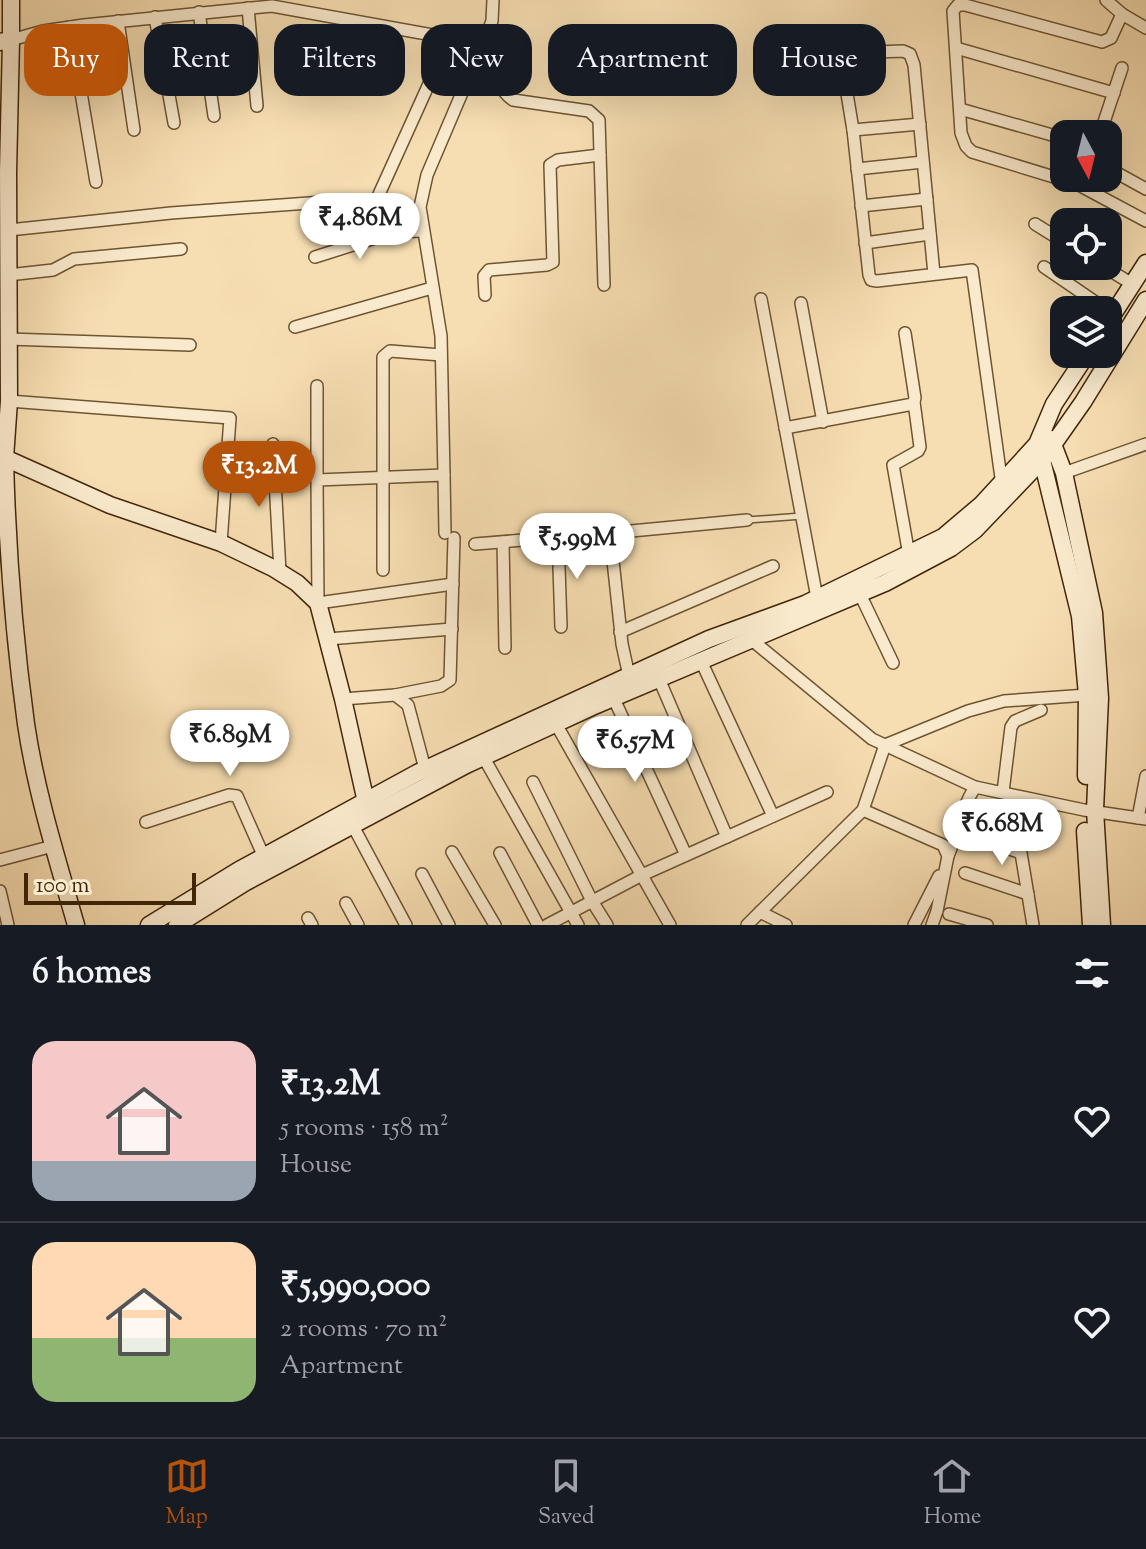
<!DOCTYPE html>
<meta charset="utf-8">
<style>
body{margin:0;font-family:"Sorts Mill Goudy",serif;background:#20242c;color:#f1f3f6;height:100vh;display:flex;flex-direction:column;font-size:30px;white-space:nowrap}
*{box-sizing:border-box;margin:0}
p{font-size:26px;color:#9ea1a6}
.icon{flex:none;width:44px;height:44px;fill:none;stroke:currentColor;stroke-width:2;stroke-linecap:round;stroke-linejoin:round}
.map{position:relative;height:925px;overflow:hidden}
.details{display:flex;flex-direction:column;background:#171b24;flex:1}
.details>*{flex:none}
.top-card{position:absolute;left:24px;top:24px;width:1098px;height:72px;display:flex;gap:16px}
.needle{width:52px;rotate:173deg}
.tools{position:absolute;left:1050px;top:120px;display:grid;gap:16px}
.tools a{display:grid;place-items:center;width:72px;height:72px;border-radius:16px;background:#171b24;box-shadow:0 8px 32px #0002;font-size:40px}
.scale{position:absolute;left:24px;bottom:20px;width:172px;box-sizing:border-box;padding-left:8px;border:4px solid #412708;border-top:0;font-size:22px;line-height:28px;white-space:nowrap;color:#412708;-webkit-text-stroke:6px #faeacd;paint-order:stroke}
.price{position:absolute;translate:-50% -68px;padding:0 18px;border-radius:28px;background:#fff;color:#222;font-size:26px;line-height:52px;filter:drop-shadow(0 2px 4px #0008)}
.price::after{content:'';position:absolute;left:50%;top:48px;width:24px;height:18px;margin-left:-12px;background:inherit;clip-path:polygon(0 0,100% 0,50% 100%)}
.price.current{background:#b45309;color:#fff}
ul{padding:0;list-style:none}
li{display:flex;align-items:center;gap:24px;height:200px;padding:0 32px}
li+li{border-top:2px solid #363941}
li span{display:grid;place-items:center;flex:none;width:224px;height:160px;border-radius:24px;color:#555}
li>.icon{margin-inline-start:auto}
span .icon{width:96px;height:96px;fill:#fffc;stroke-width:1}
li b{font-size:34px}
h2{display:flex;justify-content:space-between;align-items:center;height:96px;padding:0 32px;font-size:34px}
.chip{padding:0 28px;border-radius:24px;background:#171b24;box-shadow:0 8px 32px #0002;font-size:28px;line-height:72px}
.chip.current{background:#b45309;color:#fff}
.menu{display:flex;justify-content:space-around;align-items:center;height:112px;border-top:2px solid #363941;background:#171b24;font-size:22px;color:#9ea1a6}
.menu a{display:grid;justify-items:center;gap:4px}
.menu .current{color:#b45309}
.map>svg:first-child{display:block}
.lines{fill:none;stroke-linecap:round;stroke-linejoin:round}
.lane-casing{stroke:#6e5532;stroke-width:8}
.street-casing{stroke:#6e5532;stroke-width:14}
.secondary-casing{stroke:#412708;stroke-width:19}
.lane{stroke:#faeacd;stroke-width:5}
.street{stroke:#faeacd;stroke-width:11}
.secondary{stroke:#faeacd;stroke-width:16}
</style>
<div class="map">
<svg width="1146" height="925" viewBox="0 0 1146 925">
<rect width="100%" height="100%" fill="#f7deb2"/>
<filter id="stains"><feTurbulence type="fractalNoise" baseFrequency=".0025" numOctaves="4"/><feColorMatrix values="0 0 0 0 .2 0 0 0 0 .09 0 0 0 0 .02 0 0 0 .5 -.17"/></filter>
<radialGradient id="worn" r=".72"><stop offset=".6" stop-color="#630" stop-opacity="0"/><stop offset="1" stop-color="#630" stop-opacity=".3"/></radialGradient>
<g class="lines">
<defs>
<path id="lane" d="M748,520L802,516"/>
<g id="street">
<path d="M1106,0L1122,14"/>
<path d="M248,8L257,106"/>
<path d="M199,12L214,116"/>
<path d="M155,17L174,123"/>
<path d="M118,21L134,130"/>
<path d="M70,27L96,182"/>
<path d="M1146,28L1122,14L1111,38L1102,42L965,5H958L953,11L961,133L966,146L972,152L1077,184L1146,221"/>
<path d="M487,34C492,58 492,85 513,100L589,111L599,120L604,285"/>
<path d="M11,40L43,31L84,25L272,6L460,40L474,39L487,34L492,21L493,0"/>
<path d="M956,48L1114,93"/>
<path d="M960,109L1059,137"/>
<path d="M853,130L920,124"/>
<path d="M1100,134L1122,68"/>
<path d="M1108,168L1146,189"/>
<path d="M857,169L923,162"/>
<path d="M861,206L927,199"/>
<path d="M371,212L433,75"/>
<path d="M1035,224L1064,242"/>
<path d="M9,230L171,213L350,200L363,204L394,232L422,231"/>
<path d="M865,243L930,234"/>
<path d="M315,257L394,232"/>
<path d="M1103,266L1132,284"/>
<path d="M1044,267L1107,310"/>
<path d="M934,274L914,65L910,54L903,51L848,53L843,58L842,63L853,130L869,275L871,280L877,281L972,270L1002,485"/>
<path d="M8,275L53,270L74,259L181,249"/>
<path d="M485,295L484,276L489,270L547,265L553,262L550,165L558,160L600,155"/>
<path d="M761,299L817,598"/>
<path d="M801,303L823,422"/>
<path d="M295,327L432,288"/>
<path d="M8,339L190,345"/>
<path d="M9,401L230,418L221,543"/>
<path d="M785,428L913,404L915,398L905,333"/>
<path d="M273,444L280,572"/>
<path d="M1064,473L1146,444"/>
<path d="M444,475L441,336L420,207L427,175L487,34"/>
<path d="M317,480V386"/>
<path d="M445,533L444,475L317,480L318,603L453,584"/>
<path d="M610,533L747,520"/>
<path d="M558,537L561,627"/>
<path d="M503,542L505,648"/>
<path d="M475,544L610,533L622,644L629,676"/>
<path d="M909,555L893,465L918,451L920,447L914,402"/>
<path d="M383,570V357L390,351L441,355"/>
<path d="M859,592L893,663"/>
<path d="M620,632L773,566"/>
<path d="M328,639L452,629"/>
<path d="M753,641L872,739L975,787L1084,810L1146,819"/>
<path d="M701,661L773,816"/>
<path d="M659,679L727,837"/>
<path d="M395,695L441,686L450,680L454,538"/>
<path d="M343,699L395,695L408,705L425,769"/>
<path d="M614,699L686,855"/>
<path d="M556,724L670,925"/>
<path d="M484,758L578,925"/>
<path d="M533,782L592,901L607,925"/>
<path d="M1003,792L1011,727L1015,721L1041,710"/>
<path d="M1138,818L1146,776"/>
<path d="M146,822L229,795L237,796L264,857"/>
<path d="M353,826L406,925"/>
<path d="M968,835L1021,853L1033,925"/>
<path d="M452,852L495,925"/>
<path d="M500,853L538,925"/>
<path d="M948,856C959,830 960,811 975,787"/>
<path d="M0,860L53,846"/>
<path d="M965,873L1028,894"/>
<path d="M422,874L449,925"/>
<path d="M0,891L8,925"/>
<path d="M346,903L358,925"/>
<path d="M760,912L863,810"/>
<path d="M949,914L987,925"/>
<path d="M308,918L312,925"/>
<path d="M547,925L642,875L827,792"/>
<path d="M747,925L760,912L786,925"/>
<path d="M914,925L939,876"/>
<path d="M932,925L937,911L948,856L943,845L863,810L885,745L968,711L1004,701L1087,695"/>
</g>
<g id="secondary">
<path d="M11,40V0"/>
<path d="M0,42L11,40L8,172L9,401L5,458L110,505L221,543L273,568L297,583L318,603L343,699L368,811"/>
<path d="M1108,322L1146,263"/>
<path d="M1051,439L1064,473L1094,613L1100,698L1095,810L1102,925"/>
<path d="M1040,452L1080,616L1087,695L1086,776"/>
<path d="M0,457L5,458C7,547 14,636 26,724C36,792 57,859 76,925"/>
<path d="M1085,831L1091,925"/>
<path d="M149,925L239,870L417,773L709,639L805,604L943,537L982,504L1037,444L1054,404L1087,354"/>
<path d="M177,925L246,882L466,765L592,707L885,583L951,548L975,530L1043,459L1083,402L1146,300"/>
</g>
</defs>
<use href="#lane" class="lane-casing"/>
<use href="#street" class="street-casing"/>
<use href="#secondary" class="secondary-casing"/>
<use href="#lane" class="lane"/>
<use href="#street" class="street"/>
<use href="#secondary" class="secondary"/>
</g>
<rect width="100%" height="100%" filter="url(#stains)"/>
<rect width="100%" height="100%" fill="url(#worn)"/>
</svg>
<div class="tools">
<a><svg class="needle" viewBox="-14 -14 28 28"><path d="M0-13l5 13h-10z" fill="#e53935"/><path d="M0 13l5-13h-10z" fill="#9ea1a6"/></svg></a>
<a><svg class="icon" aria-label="locate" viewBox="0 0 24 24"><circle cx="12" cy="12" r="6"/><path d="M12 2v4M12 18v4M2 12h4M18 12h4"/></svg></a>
<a><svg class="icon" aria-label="layers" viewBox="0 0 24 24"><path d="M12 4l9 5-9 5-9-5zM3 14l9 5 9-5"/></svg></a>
</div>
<div class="scale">100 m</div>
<b class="price" style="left:360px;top:261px">₹4.86M</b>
<b class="price current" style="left:259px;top:509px">₹13.2M</b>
<b class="price" style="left:577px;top:581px">₹5.99M</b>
<b class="price" style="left:230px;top:778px">₹6.89M</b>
<b class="price" style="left:635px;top:784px">₹6.57M</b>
<b class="price" style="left:1002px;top:867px">₹6.68M</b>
<div class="top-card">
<a class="chip current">Buy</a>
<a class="chip">Rent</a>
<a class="chip">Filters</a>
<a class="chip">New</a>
<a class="chip">Apartment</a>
<a class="chip">House</a>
</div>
</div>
<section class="details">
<h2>6 homes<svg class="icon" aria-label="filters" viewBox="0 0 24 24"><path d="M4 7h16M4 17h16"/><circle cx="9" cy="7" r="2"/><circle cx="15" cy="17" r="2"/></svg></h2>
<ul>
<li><span style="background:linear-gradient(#f6c9c9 75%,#9aa5b1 0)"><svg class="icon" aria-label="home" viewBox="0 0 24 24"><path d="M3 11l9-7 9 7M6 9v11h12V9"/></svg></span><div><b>₹13.2M</b><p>5 rooms · 158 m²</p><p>House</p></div><svg class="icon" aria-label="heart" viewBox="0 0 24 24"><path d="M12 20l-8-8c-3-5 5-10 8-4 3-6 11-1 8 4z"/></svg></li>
<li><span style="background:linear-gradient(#ffd9b3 60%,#8fb573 0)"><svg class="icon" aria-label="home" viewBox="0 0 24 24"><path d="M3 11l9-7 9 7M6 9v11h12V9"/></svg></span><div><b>₹5,990,000</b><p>2 rooms · 70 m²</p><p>Apartment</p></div><svg class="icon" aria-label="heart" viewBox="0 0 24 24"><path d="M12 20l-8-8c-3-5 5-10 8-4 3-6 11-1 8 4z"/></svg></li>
</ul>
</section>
<nav class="menu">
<a class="current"><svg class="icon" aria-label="map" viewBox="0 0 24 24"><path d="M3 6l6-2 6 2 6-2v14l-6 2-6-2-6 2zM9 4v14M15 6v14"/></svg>Map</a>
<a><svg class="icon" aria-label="saved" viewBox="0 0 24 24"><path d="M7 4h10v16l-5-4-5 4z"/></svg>Saved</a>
<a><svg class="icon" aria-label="home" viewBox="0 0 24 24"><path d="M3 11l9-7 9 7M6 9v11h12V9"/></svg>Home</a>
</nav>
